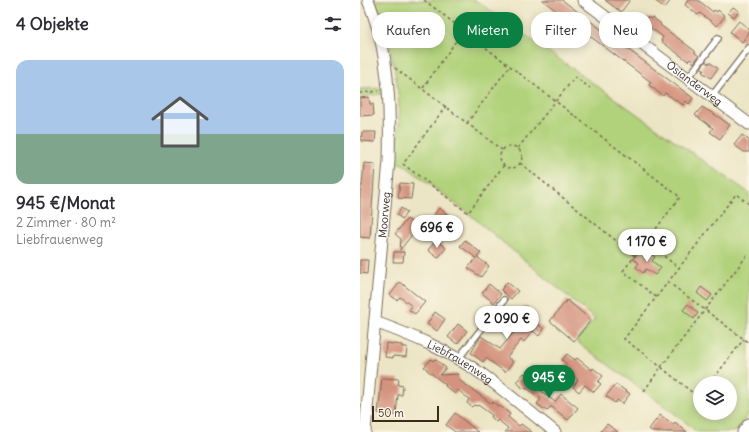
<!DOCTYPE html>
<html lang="de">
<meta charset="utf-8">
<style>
body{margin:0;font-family:Delius,sans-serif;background:#f7f7f7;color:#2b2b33;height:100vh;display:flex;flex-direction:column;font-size:15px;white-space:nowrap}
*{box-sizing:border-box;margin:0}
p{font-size:13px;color:#7c7c81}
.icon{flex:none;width:22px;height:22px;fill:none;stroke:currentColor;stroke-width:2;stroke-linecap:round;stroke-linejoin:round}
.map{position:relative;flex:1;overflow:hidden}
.panel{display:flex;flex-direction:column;background:#fff;width:360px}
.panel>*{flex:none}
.hud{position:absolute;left:12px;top:12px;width:317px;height:36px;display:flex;gap:8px}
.controls{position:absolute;left:333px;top:376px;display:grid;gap:8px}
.controls a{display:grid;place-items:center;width:44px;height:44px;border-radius:50%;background:#fff;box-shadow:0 2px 10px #0003;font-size:20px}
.scale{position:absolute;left:12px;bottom:10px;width:67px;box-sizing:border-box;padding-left:4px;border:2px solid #3b2a1e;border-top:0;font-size:11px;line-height:14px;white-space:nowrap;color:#3b2a1e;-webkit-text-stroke:3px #fcf5e5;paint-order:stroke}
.price{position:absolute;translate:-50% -34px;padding:0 9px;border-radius:14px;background:#fff;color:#222;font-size:13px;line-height:26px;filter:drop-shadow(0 1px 2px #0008)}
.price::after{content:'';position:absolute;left:50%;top:24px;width:12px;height:9px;margin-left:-6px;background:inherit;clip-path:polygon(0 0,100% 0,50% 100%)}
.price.current{background:#0b8043;color:#fff}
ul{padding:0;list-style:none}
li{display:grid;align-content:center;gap:8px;height:212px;padding:0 16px}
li+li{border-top:1px solid #e1e1e2}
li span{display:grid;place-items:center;height:124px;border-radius:12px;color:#555}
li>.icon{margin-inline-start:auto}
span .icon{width:72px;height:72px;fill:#fffc;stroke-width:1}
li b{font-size:17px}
h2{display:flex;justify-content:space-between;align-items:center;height:48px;padding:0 16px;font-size:17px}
.pill{padding:0 14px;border-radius:16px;background:#fff;box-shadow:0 2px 10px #0003;font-size:14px;line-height:36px}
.pill.current{background:#0b8043;color:#fff}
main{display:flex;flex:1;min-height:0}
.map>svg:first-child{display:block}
.green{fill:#b1d27a;stroke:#767e4c;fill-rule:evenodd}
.building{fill:#d4937e}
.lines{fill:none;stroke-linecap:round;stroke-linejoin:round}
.service-casing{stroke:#796b58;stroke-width:8}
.minor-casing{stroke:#796b58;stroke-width:13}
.path{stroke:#796b58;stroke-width:1.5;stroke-dasharray:3 3;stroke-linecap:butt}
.service{stroke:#fff;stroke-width:5.5}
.minor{stroke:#fff;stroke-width:11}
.labels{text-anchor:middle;stroke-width:3;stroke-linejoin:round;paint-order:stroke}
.street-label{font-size:11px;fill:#3b2a1e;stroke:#fcf5e5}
</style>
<main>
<section class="panel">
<h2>4 Objekte<svg class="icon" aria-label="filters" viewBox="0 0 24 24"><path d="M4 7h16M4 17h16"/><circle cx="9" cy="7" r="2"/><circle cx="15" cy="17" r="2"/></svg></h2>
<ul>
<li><span style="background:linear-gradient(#a9c7e8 60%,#7fa58c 0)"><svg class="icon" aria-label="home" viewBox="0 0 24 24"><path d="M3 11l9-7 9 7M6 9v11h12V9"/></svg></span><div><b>945 €/Monat</b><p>2 Zimmer · 80 m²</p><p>Liebfrauenweg</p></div></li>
</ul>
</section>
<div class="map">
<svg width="389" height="432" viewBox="0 0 389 432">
<rect width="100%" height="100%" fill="#fcf5e5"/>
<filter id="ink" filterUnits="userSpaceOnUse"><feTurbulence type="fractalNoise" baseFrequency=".025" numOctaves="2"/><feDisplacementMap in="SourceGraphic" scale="8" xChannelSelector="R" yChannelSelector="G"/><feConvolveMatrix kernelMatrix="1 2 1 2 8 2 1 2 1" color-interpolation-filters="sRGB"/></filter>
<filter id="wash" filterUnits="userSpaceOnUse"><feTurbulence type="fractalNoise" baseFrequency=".012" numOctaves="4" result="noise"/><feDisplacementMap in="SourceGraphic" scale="16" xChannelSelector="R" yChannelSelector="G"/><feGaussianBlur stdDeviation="0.9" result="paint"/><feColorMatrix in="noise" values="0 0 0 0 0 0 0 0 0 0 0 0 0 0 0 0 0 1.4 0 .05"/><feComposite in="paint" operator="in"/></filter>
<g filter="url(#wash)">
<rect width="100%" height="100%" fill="#ece5c5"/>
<g class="green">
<path d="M15,0H115L389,193V413L375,432H337L322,419L216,341L235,319L108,213L43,164L35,162C36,150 38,138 39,125C41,82 29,40 15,0ZM340,383H370V413H340Z"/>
<path d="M22,88V94L0,96V89Z"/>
</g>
<g id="blocks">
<g class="building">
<path d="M182,0H202L333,98L329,104L326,101L323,105L305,93L303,96L289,85L291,82Z"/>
<path d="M245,0H270L261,12Z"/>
<path d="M294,0H311L305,8Z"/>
<path d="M328,0H338L353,12L354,10L357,12L358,10L365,16L357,26L340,13L338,15L325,5Z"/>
<path d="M373,7L379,11L374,17L368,13Z"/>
<path d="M288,17L291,19L292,17L301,24L300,25L335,51V53L339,56L334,63L330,59L328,61L301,41L303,37L283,22Z"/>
<path d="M379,21L389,29V33L382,42L370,32Z"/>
<path d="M346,61L348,64L349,62L358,68L351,78L342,72L344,70L341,68Z"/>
<path d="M9,97L10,104H13L14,115L0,116V98Z"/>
<path d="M342,107L357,116L370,125L360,139L350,132L353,128L335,115Z"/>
<path d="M2,132H16L15,142L1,141Z"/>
<path d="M382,135L389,140V152H384L374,145Z"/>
<path d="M4,163L15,164L10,238L0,237V186H2Z"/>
<path d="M40,183L53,184L51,199L38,198Z"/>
<path d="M41,208L47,212L42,219L37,215Z"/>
<path d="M79,208L92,218L80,233L71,226L76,219L73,216Z"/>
<path d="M47,219L58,227L40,250L41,239L35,234Z"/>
<path d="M76,240L86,248L78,258L68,250Z"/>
<path d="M105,240L121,253L117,257L129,266L121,277L108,268L116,258L100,246Z"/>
<path d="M279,251L285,256L288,252L295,257L292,261L301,268L295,275L286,269L283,273L276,267L279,263L273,259Z"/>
<path d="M34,252H44L43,262H33Z"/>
<path d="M0,260H8L7,274L0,273Z"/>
<path d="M40,282L65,302L55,314L49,310L52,306L40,297L37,300L30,295Z"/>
<path d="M147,282L158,291L151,299L141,290Z"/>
<path d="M129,284L141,294L134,303L122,293Z"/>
<path d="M341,287L352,295L347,301L337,293Z"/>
<path d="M207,300L231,320L214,341L190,321Z"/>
<path d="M328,304L338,313L334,319L323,310Z"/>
<path d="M166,306L170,312L167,316L184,329L179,336L173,331L164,342L161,340L147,357L153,362L145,372L126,358L123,362L111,353L121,336L140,349L154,332L135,318L138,315L160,324L161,323L152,316Z"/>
<path d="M75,312L85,319L77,331L67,324Z"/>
<path d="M98,324L107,331L97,344L88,337Z"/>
<path d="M26,343L42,345V347H47L46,357L33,356V358L25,357Z"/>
<path d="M207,354L215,360L217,358L232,370L233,368L243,376L238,382L241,384L234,392L225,385L219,392L213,387L218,380L203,368L207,364L202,360Z"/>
<path d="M71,359L73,361L75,359L86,368L80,375L98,374L99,380L132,404L133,402L139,407L140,406L150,414L148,417L159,426L161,424L172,432H145L148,428L138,420L136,422L131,417L132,415L118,405L117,406L114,405L112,407L107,403L109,399L98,390L95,394L85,386L86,385L67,370V369L64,367Z"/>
<path d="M164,373L178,386L176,387L195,402L201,394L218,408L208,420L192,407H190L187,411L177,404L181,399L168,389L162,388L161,386L156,382Z"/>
<path d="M22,378L39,379L38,385L43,386L42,395H38L36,415L18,413Z"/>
<path d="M256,384L270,394L262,404L257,400L255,403L246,396Z"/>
<path d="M95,413L107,423L118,432H95L86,425Z"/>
<path d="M300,415L314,425L315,422L327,432H293L289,429Z"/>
<path d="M247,424L258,432H240Z"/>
</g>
</g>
</g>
<g filter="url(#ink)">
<use href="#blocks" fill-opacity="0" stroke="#796b58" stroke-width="1"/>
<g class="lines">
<defs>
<g id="service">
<path d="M328,78L358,38"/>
<path d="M352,96L389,48"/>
<path d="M98,359L144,300"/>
</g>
<g id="minor">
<path id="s1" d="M223,0L389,124"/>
<path id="s2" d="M15,322C53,336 90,351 123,375C148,393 171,413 195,432"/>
<path id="s3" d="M5,432L29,161C30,117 30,72 18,29C15,19 12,10 8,0"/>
<path d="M383,432L389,424"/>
</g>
</defs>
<use href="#service" class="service-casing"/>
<use href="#minor" class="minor-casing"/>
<g class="path">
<path d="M64,0L320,197L286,242"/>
<path d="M35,68L142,150"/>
<path d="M63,88L103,31"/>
<path d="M0,93L19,91"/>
<path d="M86,106L43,164L108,213L144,165"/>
<path d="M107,123L149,67"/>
<circle cx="151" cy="157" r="11"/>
<path d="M158,148L215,77L230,88"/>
<path d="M160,163L275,256"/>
<path d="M389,204L376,194L264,339L301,367L389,253"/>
<path d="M308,282L389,343"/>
<path d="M296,297L263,271L286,242L319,268"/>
<path d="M350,383L384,339"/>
<path d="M284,391L301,367L339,398L340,397"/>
</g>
<use href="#service" class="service"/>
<use href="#minor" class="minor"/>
</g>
</g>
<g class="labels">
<g class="street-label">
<text dy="4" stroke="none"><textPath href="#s1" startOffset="139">Osianderweg</textPath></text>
<text dy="4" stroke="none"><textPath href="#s3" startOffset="218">Moorweg</textPath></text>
<text dy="4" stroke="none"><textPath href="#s2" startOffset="94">Liebfrauenweg</textPath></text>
</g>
</g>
</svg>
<div class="controls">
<a><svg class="icon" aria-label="layers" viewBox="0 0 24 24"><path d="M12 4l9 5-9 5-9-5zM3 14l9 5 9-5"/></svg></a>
</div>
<div class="scale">50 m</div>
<b class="price" style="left:77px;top:249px">696 €</b>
<b class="price" style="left:287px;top:263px">1 170 €</b>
<b class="price" style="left:147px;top:340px">2 090 €</b>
<b class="price current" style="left:189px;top:399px">945 €</b>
<div class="hud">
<a class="pill">Kaufen</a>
<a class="pill current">Mieten</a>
<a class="pill">Filter</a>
<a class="pill">Neu</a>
</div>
</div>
</main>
